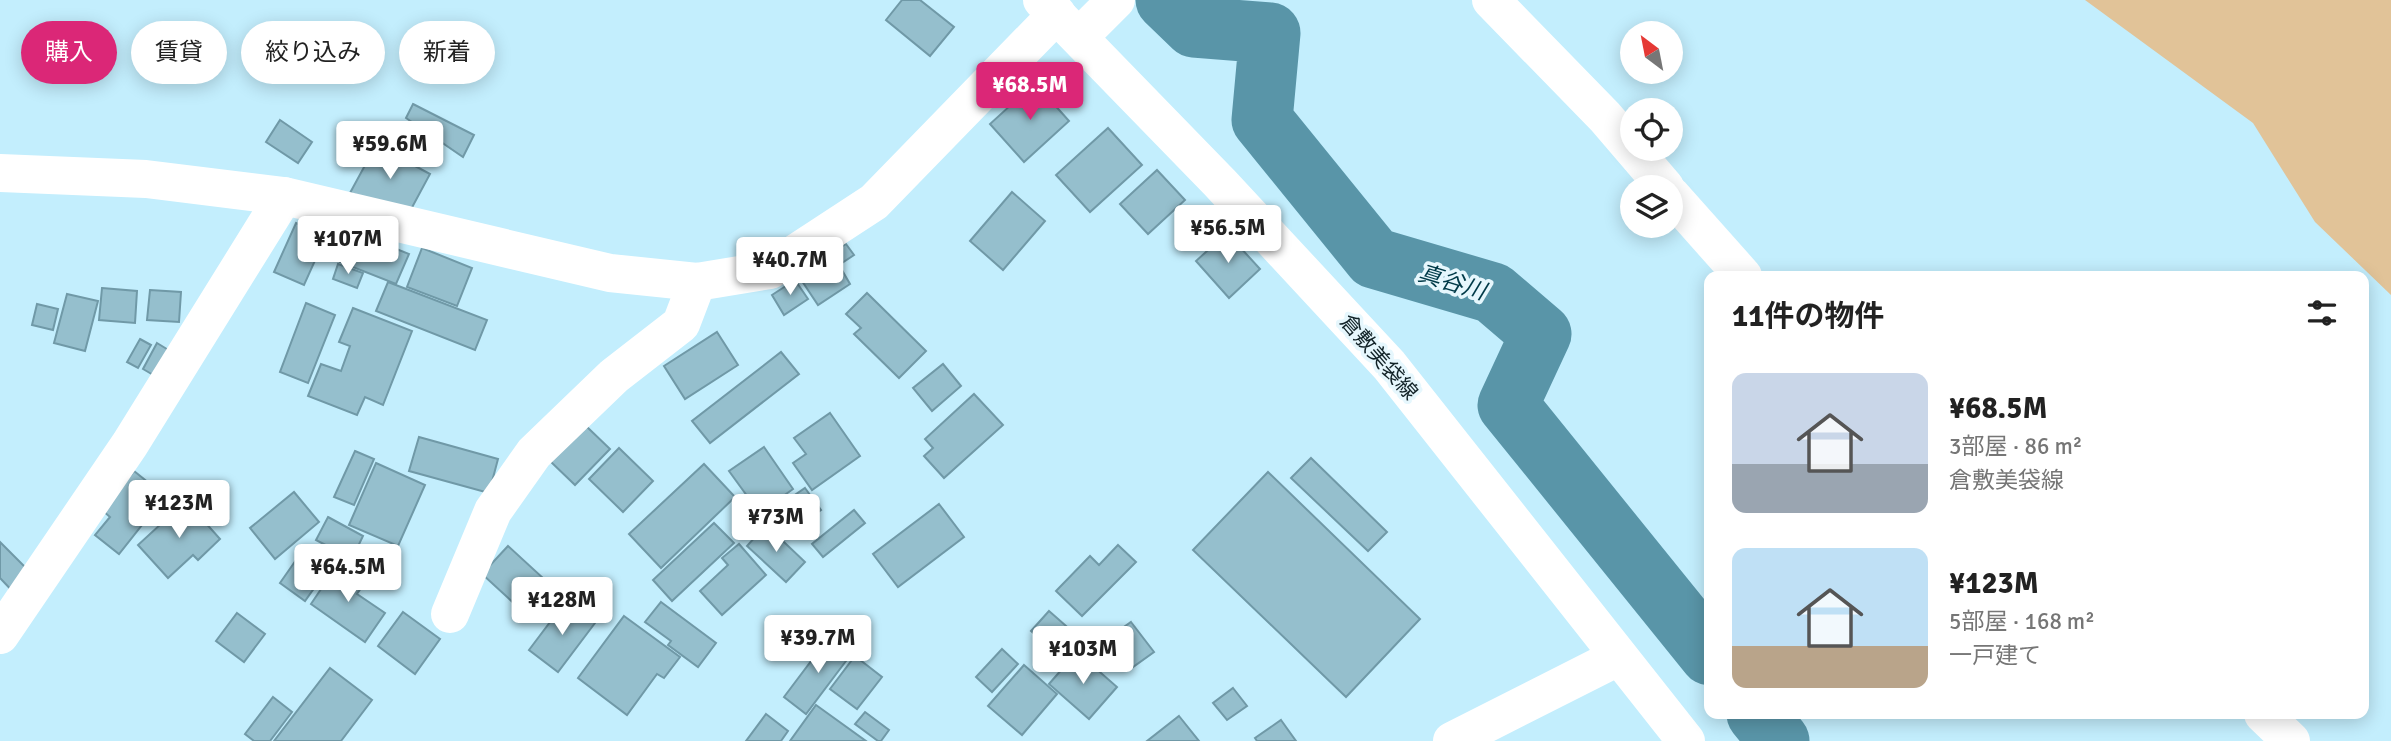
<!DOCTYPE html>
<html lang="ja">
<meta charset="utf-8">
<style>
body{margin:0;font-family:Signika,"Noto Sans JP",sans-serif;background:#f2f2f2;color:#222;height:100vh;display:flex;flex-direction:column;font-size:26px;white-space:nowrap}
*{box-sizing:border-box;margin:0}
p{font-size:23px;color:#767676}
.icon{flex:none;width:38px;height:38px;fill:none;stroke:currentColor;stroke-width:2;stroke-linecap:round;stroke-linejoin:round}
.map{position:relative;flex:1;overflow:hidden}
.sheet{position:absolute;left:1704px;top:271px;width:665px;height:448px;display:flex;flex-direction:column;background:#fff;border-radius:14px;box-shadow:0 4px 18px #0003}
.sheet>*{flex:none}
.banner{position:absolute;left:21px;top:21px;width:665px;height:63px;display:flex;gap:14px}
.needle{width:46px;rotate:328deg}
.fabs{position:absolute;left:1620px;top:21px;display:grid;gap:14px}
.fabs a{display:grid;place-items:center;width:63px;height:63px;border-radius:50%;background:#fff;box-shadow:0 4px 18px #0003;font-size:35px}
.price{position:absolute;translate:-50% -60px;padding:0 16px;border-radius:7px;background:#fff;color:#222;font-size:23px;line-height:46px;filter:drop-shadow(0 2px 4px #0008)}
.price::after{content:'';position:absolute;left:50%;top:42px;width:21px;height:16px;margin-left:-10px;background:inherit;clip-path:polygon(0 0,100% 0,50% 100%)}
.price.on{background:#db2777;color:#fff}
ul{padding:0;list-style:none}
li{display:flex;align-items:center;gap:21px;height:175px;padding:0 28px}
li span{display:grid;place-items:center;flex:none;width:196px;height:140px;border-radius:14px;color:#555}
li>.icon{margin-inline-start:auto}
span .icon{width:84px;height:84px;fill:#fffc;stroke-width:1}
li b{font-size:30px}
h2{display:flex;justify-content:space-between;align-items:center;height:84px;padding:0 28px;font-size:30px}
.tag{padding:0 24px;border-radius:32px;background:#fff;box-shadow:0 4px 18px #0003;font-size:24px;line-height:63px}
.tag.on{background:#db2777;color:#fff}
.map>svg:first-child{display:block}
.green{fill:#e1c398}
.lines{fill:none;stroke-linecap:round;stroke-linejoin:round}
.river{stroke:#5995a8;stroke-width:61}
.building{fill:#95bfcd;stroke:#7099a7;stroke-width:2}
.street{stroke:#fff;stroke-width:38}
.primary{stroke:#fff;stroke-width:38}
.labels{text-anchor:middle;stroke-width:7;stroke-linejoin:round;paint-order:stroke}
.street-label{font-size:21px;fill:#112227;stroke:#e6f7fd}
.water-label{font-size:23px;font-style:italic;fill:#003a48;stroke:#e6f7fd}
</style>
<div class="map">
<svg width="2391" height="741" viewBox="0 0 2391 741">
<rect width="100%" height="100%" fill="#c3eefd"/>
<path class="green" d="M2085,0H2391V295L2315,222L2253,123Z"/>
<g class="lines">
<g class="river">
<path d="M1166,0L1194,27L1270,33L1262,120L1374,258L1493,293L1541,334L1508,405L1710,655"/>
<path d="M1757,714L1779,741"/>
</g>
</g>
<g class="building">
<path d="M902,0H920L954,27L930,56L886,20Z"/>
<path d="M1035,83L1069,121L1024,162L990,124Z"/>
<path d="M413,104L474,135L463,157L406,118Z"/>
<path d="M280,120L312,142L298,163L266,142Z"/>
<path d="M1108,128L1142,165L1090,212L1056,175Z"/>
<path d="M376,145L430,174L409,213L350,193Z"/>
<path d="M1157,170L1185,200L1148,234L1120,204Z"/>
<path d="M1012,192L1045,221L1003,270L970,241Z"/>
<path d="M296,223L326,236L304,285L274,272Z"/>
<path d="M352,231L409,254L396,284L340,262Z"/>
<path d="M1227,233L1260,269L1229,298L1196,261Z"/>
<path d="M846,244L854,255L839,265L850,284L818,305L798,275Z"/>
<path d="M422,248L472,268L457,306L407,287Z"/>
<path d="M338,264L363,273L357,288L333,279Z"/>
<path d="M795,280L808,299L784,315L772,295Z"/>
<path d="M388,282L487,320L475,350L376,311Z"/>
<path d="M102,288L137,291L135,323L99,320Z"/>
<path d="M150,290L181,292L179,322L147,320Z"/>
<path d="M867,293L926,351L899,378L854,334L861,328L846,314Z"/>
<path d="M67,294L98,301L85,351L54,343Z"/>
<path d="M306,303L335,315L308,383L280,372Z"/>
<path d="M37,304L58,309L53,330L32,325Z"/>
<path d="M353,308L412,331L383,405L365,397L357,415L308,396L321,364L341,371L350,346L339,342Z"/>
<path d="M717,332L738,365L685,399L664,366Z"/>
<path d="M140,339L151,345L138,368L127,362Z"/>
<path d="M157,343L175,354L160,379L143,369Z"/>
<path d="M781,352L799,374L710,443L692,421Z"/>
<path d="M943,364L961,386L932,411L913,388Z"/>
<path d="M974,394L1003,425L944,478L924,456L933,448L925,439Z"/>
<path d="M830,413L860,456L812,490L793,463L806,454L794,438Z"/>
<path d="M585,425L610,449L575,485L550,461Z"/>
<path d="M419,437L498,459L489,493L409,471Z"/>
<path d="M764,447L793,489L765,509L758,500L753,504L729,471Z"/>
<path d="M619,448L653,481L623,512L589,479Z"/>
<path d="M355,451L374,459L354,505L334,497Z"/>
<path d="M1311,458L1387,532L1368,551L1291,478Z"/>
<path d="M376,463L425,485L398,546L349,525Z"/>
<path d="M704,464L735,497L661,568L629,534Z"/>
<path d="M134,471L165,496L119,554L95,535L110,517L102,510Z"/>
<path d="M1268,472L1420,619L1346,697L1193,550Z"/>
<path d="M805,488L821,510L791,531L776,508Z"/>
<path d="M294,492L319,522L275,559L250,528Z"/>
<path d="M186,501L220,539L198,560L193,555L168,578L138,545Z"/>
<path d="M939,504L964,537L898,587L873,554Z"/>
<path d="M854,510L865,523L823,557L812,544Z"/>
<path d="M328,517L363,536L352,559L316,540Z"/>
<path d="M714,523L734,543L672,601L653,580Z"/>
<path d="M766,525L805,562L786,582L747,546Z"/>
<path d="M0,542L35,577L17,596L0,578Z"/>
<path d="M739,544L766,575L722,615L700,591L728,565L722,558Z"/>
<path d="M1118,545L1136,562L1082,616L1056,591L1090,556L1099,565Z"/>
<path d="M508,546L556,590L530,618L482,574Z"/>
<path d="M296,560L322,577L305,601L280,583Z"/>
<path d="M338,564L365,582L357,594L385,613L365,642L311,604Z"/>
<path d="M566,601L595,623L558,672L529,650Z"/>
<path d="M661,602L716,643L698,667L668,645L671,641L645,622Z"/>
<path d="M1049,611L1073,632L1055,653L1031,631Z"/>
<path d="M403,612L440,639L415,674L378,646Z"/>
<path d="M237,613L265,634L244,662L216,641Z"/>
<path d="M624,616L680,657L664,678L657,674L627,715L578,678Z"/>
<path d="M1131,622L1154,652L1133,667L1110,637Z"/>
<path d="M830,636L852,653L806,714L784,697Z"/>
<path d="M1002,649L1018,664L992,692L976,677Z"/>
<path d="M1077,652L1117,687L1089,719L1049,684Z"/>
<path d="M855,656L882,677L857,709L830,689Z"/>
<path d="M1024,665L1057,694L1022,735L988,706Z"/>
<path d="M330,668L372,700L341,741H274Z"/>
<path d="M1233,688L1247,706L1227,720L1213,703Z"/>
<path d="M273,697L292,712L270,741H254L245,734Z"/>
<path d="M816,705L866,741H790Z"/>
<path d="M865,712L889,730L881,741H878L855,724Z"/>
<path d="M766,714L788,731L781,741H746Z"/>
<path d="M1179,716L1199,741H1147Z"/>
<path d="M1281,720L1296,741H1257L1255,738Z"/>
</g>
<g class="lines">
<g class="street">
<path d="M1491,0L1605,117L1665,187"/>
<path d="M1079,37L1116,0"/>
<path d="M0,173L146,179L284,196L610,273L697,282L770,270L874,202L1057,14"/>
<path d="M1671,195L1743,276"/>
<path d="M450,614L493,511L534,453L614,376L681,324L697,282"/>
<path d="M0,635L130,444L284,196"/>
<path d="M2263,714L2291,741"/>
<path d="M1452,741L1618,657"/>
</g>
<path class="primary" d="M1042,0L1220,183L1389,365L1686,741"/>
</g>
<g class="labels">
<g class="street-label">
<text transform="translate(1379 357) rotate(49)" y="7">倉敷美袋線</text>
</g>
<g class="water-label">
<text transform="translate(1452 282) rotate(17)" y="8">真谷川</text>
</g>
</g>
</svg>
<div class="fabs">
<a><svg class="needle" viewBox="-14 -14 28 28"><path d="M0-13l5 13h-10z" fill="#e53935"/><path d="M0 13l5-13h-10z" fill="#767676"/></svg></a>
<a><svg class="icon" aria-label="locate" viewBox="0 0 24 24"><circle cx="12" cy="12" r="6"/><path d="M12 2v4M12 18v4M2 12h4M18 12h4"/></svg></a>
<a><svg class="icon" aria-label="layers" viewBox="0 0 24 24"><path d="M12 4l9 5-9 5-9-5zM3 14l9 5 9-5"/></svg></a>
</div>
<b class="price on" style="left:1030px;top:122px">¥68.5M</b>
<b class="price" style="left:390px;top:181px">¥59.6M</b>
<b class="price" style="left:1228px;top:265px">¥56.5M</b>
<b class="price" style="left:348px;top:276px">¥107M</b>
<b class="price" style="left:790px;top:297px">¥40.7M</b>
<b class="price" style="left:179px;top:540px">¥123M</b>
<b class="price" style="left:776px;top:554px">¥73M</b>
<b class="price" style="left:348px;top:604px">¥64.5M</b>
<b class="price" style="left:562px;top:637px">¥128M</b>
<b class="price" style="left:818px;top:675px">¥39.7M</b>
<b class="price" style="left:1083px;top:686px">¥103M</b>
<div class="banner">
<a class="tag on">購入</a>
<a class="tag">賃貸</a>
<a class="tag">絞り込み</a>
<a class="tag">新着</a>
</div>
<section class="sheet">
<h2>11件の物件<svg class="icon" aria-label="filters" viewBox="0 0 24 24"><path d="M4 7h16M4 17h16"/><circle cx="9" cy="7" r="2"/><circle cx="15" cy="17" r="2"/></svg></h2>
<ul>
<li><span style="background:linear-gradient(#c9d6e8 65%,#9aa5b1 0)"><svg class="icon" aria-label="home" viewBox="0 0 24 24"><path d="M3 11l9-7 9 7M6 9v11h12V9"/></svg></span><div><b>¥68.5M</b><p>3部屋 · 86 m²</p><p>倉敷美袋線</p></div></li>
<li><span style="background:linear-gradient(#bfe0f5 70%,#b9a48a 0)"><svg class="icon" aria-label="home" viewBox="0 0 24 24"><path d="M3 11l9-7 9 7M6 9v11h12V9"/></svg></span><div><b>¥123M</b><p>5部屋 · 168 m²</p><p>一戸建て</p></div></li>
</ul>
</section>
</div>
